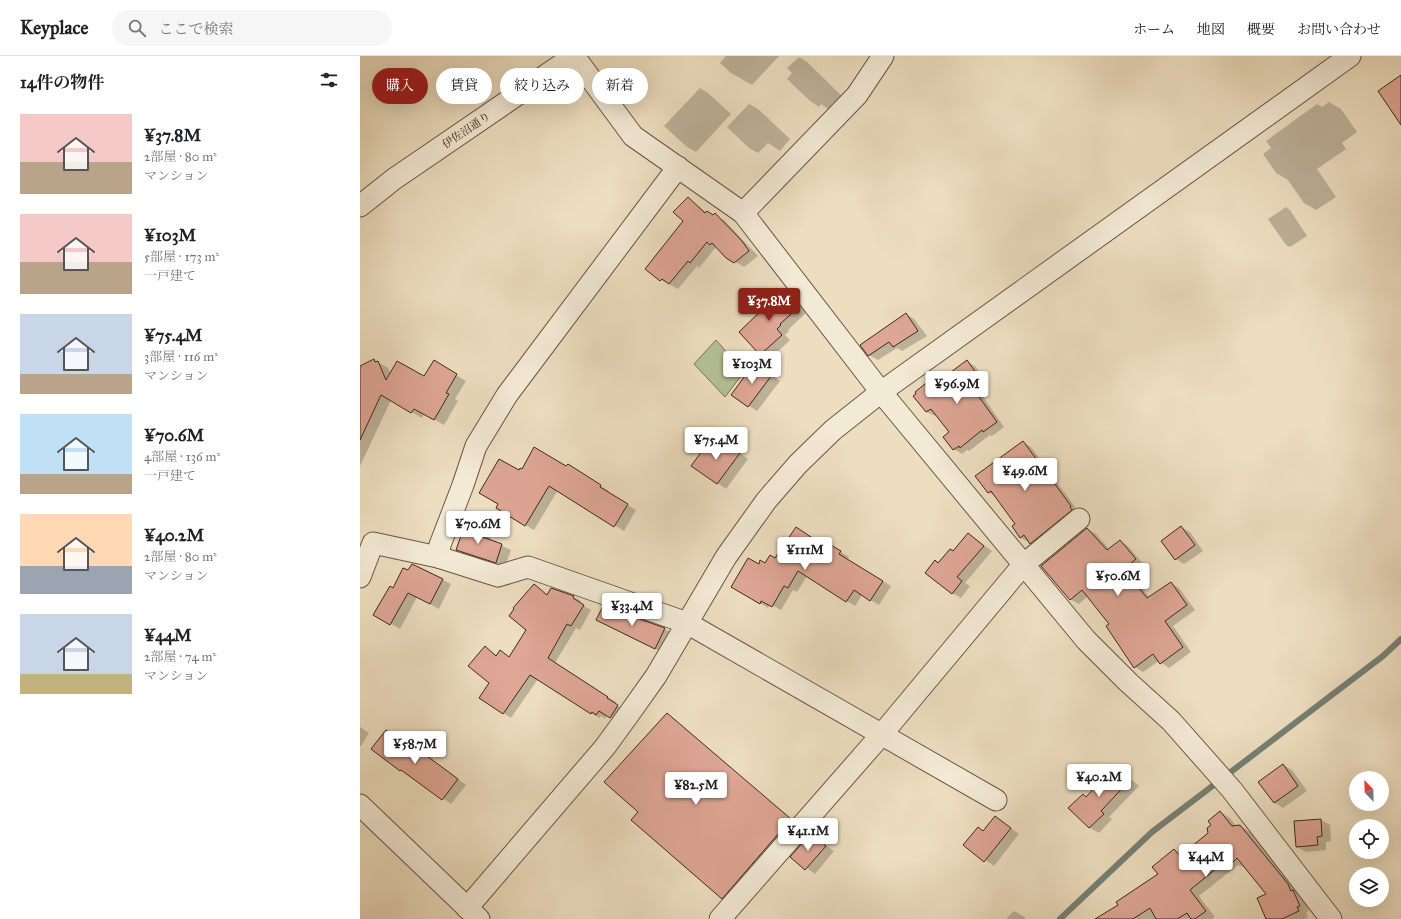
<!DOCTYPE html>
<html lang="ja">
<meta charset="utf-8">
<style>
body{margin:0;font-family:"IM FELL Great Primer","Noto Serif JP",serif;background:#f6f6f6;color:#202124;height:100vh;display:flex;flex-direction:column;font-size:15px;white-space:nowrap}
*{box-sizing:border-box;margin:0}
p{font-size:13px;color:#757577}
.icon{flex:none;width:22px;height:22px;fill:none;stroke:currentColor;stroke-width:2;stroke-linecap:round;stroke-linejoin:round}
.map{position:relative;flex:1;overflow:hidden}
.sheet{display:flex;flex-direction:column;background:#fff;width:360px}
.sheet>*{flex:none}
.hud{position:absolute;left:12px;top:12px;width:380px;height:36px;display:flex;gap:8px}
.needle{width:26px;rotate:337deg}
.tools{position:absolute;left:989px;top:715px;display:grid;gap:8px}
.tools a{display:grid;place-items:center;width:40px;height:40px;border-radius:50%;background:#fff;box-shadow:0 4px 16px #0002;font-size:20px}
.price{position:absolute;translate:-50% -34px;padding:0 9px;border-radius:4px;background:#fff;color:#222;font-size:13px;line-height:26px;filter:drop-shadow(0 1px 2px #0008)}
.price::after{content:'';position:absolute;left:50%;top:24px;width:12px;height:9px;margin-left:-6px;background:inherit;clip-path:polygon(0 0,100% 0,50% 100%)}
.price.active{background:#8f2418;color:#fff}
ul{padding:0;list-style:none}
li{display:flex;align-items:center;gap:12px;height:100px;padding:0 20px}
li span{display:grid;place-items:center;flex:none;width:112px;height:80px;border-radius:0px;color:#555}
li>.icon{margin-inline-start:auto}
span .icon{width:48px;height:48px;fill:#fffc;stroke-width:1}
li b{font-size:17px}
h2{display:flex;justify-content:space-between;align-items:center;height:48px;padding:0 20px;font-size:17px}
.pill{padding:0 14px;border-radius:18px;background:#fff;box-shadow:0 4px 16px #0002;font-size:14px;line-height:36px}
.pill.active{background:#8f2418;color:#fff}
header{display:flex;align-items:center;gap:24px;box-sizing:border-box;height:56px;padding:0 20px;background:#fff;border-bottom:1px solid #e0e0e0}
header strong{font-size:19px}
nav{display:flex;gap:22px;margin-inline-start:auto;font-size:14px}
.search{width:280px;height:36px;background:#f6f6f6;display:flex;align-items:center;gap:10px;box-sizing:border-box;padding:0 14px;border-radius:22px;color:#757577;font-size:15px}
main{display:flex;flex:1;min-height:0}
.map>svg:first-child{display:block}
.green{fill:#b3c296;stroke:#797559}
.shadow{fill:#0003}
.lines{fill:none;stroke-linecap:round;stroke-linejoin:round}
.stream{stroke:#758175;stroke-width:6}
.building{fill:#dea695;stroke:#3f281c}
.minor-casing{stroke:#6a5645;stroke-width:23}
.minor{stroke:#f3ead6;stroke-width:21}
.labels{text-anchor:middle;stroke-width:4;stroke-linejoin:round;paint-order:stroke}
.street-label{font-size:11px;fill:#3f281c;stroke:#f3ead6}
</style>
<header>
<strong>Keyplace</strong>
<div class="search"><svg class="icon" aria-label="search" viewBox="0 0 24 24"><circle cx="10" cy="10" r="6"/><path d="M15 15l6 6"/></svg>ここで検索</div>
<nav><a>ホーム</a><a>地図</a><a>概要</a><a>お問い合わせ</a></nav>
</header>
<main>
<section class="sheet">
<h2>14件の物件<svg class="icon" aria-label="filters" viewBox="0 0 24 24"><path d="M4 7h16M4 17h16"/><circle cx="9" cy="7" r="2"/><circle cx="15" cy="17" r="2"/></svg></h2>
<ul>
<li><span style="background:linear-gradient(#f6c9c9 60%,#b9a48a 0)"><svg class="icon" aria-label="home" viewBox="0 0 24 24"><path d="M3 11l9-7 9 7M6 9v11h12V9"/></svg></span><div><b>¥37.8M</b><p>2部屋 · 80 m²</p><p>マンション</p></div></li>
<li><span style="background:linear-gradient(#f6c9c9 60%,#b9a48a 0)"><svg class="icon" aria-label="home" viewBox="0 0 24 24"><path d="M3 11l9-7 9 7M6 9v11h12V9"/></svg></span><div><b>¥103M</b><p>5部屋 · 173 m²</p><p>一戸建て</p></div></li>
<li><span style="background:linear-gradient(#c9d6e8 75%,#b9a48a 0)"><svg class="icon" aria-label="home" viewBox="0 0 24 24"><path d="M3 11l9-7 9 7M6 9v11h12V9"/></svg></span><div><b>¥75.4M</b><p>3部屋 · 116 m²</p><p>マンション</p></div></li>
<li><span style="background:linear-gradient(#bfe0f5 75%,#b9a48a 0)"><svg class="icon" aria-label="home" viewBox="0 0 24 24"><path d="M3 11l9-7 9 7M6 9v11h12V9"/></svg></span><div><b>¥70.6M</b><p>4部屋 · 136 m²</p><p>一戸建て</p></div></li>
<li><span style="background:linear-gradient(#ffd9b3 65%,#9aa5b1 0)"><svg class="icon" aria-label="home" viewBox="0 0 24 24"><path d="M3 11l9-7 9 7M6 9v11h12V9"/></svg></span><div><b>¥40.2M</b><p>2部屋 · 80 m²</p><p>マンション</p></div></li>
<li><span style="background:linear-gradient(#c9d6e8 75%,#c2b280 0)"><svg class="icon" aria-label="home" viewBox="0 0 24 24"><path d="M3 11l9-7 9 7M6 9v11h12V9"/></svg></span><div><b>¥44M</b><p>2部屋 · 74 m²</p><p>マンション</p></div></li>
</ul>
</section>
<div class="map">
<svg width="1041" height="863" viewBox="0 0 1041 863">
<rect width="100%" height="100%" fill="#eddec0"/>
<filter id="stains"><feTurbulence type="fractalNoise" baseFrequency=".005" numOctaves="4"/><feColorMatrix values="0 0 0 0 .2 0 0 0 0 .09 0 0 0 0 .02 0 0 0 .5 -.17"/></filter>
<radialGradient id="worn" r=".72"><stop offset=".6" stop-color="#630" stop-opacity="0"/><stop offset="1" stop-color="#630" stop-opacity=".3"/></radialGradient>
<path class="green" d="M356,284L384,316L365,341L334,308Z"/>
<g class="shadow">
<path d="M366,0H419L392,29L371,17L360,7Z"/>
<path d="M439,1L447,6L485,43L475,58L461,48L459,51L450,45L427,23L432,17L427,12Z"/>
<path d="M340,32L348,37L371,58L336,96L327,91L304,70Z"/>
<path d="M969,46L981,53L997,76L982,87L986,93L957,113L976,141L956,154L944,147L928,124L916,117L903,98L911,92L906,85L957,48L962,51Z"/>
<path d="M389,48L398,53L430,83L420,95L408,87L398,97L389,92L367,71Z"/>
<path d="M328,142L347,157L364,164L398,200L384,211L367,201L356,191L339,212L337,210L318,233L301,224L325,165Z"/>
<path d="M926,151L930,154L947,180L930,191L926,189L908,163Z"/>
<path d="M420,233L428,238L446,257L428,274L429,275L425,279L430,284L410,303L401,298L411,247Z"/>
<path d="M546,258L554,263L567,280L542,295L537,292L518,304L509,299Z"/>
<path d="M14,304L28,312L31,318L64,321L74,306L106,325L95,343L98,345L84,369L64,358L62,362L31,344L0,410V311Z"/>
<path d="M607,306L615,310L628,329L619,335L644,371L632,380L630,379L609,395L607,394L602,398L594,393L591,377L577,359L575,360L567,356L555,340L575,321L581,324Z"/>
<path d="M396,308L420,325L397,355L389,350Z"/>
<path d="M360,384L388,403L366,433L333,410L351,396Z"/>
<path d="M663,386L671,391L718,455L678,491L661,482L653,471L656,468L636,441L628,436Z"/>
<path d="M207,411L217,415L249,435L248,437L276,454L264,475L198,434L174,474L137,452L159,415Z"/>
<path d="M106,469L122,475L131,480L129,484L151,494L145,511L106,499L97,494Z"/>
<path d="M821,471L830,476L843,495L824,508L816,503Z"/>
<path d="M727,473L736,478L749,493L760,485L768,490L784,509L771,519L790,542L811,527L819,532L835,554L813,570L831,596L809,612L799,605L783,616L775,611L751,568L728,540L719,548L710,543Z"/>
<path d="M609,478L632,495L605,527L610,530L601,542L592,537L578,508L593,496Z"/>
<path d="M461,488L471,490L489,501L487,503L531,530L519,549L502,539L495,550L447,520L437,536L433,534L421,554L410,548L408,552L372,530L399,509H406Z"/>
<path d="M52,509L91,528L79,553L57,541L40,573L15,558Z"/>
<path d="M174,529L188,539L214,541L221,545L220,548L231,554L220,574L216,572L195,607L256,646L255,648L266,655L258,666L247,659L245,663L241,660L239,662L178,623L151,662L120,642L130,627L125,592L137,600L140,596L149,601L168,574Z"/>
<path d="M245,568L304,573L312,577L302,596Z"/>
<path d="M307,658L435,767L367,845L362,842L280,755Z"/>
<path d="M0,671L9,677L1,690H0Z"/>
<path d="M27,675L58,698L68,701L106,729L91,748L41,714L13,693Z"/>
<path d="M923,709L932,714L947,735L923,752L914,746Z"/>
<path d="M757,713L765,718L779,730L749,761L752,763L739,777L730,772L710,752L723,739L726,741L736,734Z"/>
<path d="M860,756L870,762L877,771L880,770L890,776L943,841L949,855L946,856L948,861L944,863H908V838L885,810L883,811L878,809L839,840L855,861L852,863H753L759,849L799,818L814,794L822,799L849,778Z"/>
<path d="M635,761L659,778L634,810L605,789L618,772L624,775Z"/>
<path d="M961,764L970,769L971,785L966,786V794L946,796L937,791Z"/>
<path d="M451,779L474,795L455,818L432,801Z"/>
<path d="M654,855L663,860L666,863H646Z"/>
</g>
<g class="lines">
<path class="stream" d="M700,863L792,776L1023,600L1041,583"/>
</g>
<g class="building">
<path d="M1041,19V69L1018,35Z"/>
<path d="M328,141L345,157L347,155L353,159L355,157L382,185L389,195L374,207L366,202L352,187L350,189L347,186L330,207L328,205L309,228L302,223L300,225L285,213L323,165L313,156Z"/>
<path d="M419,232L438,252L420,268L421,269L417,273L422,279L400,299L379,276L409,247L406,244Z"/>
<path d="M546,257L558,275L533,291L529,286L508,300L500,289Z"/>
<path d="M14,303L15,306L18,305L26,324L37,305L64,320L74,304L97,318L86,337L89,338L74,364L54,353L51,357L21,339L0,384V310Z"/>
<path d="M607,304L621,324L612,331L637,366L623,376L622,374L600,392L599,390L593,394L583,381L589,376L571,353L566,356L553,340L556,338L555,336L575,320L579,325Z"/>
<path d="M395,306L412,319L388,351L371,339Z"/>
<path d="M360,383L380,397L357,428L331,410L345,391L351,395Z"/>
<path d="M663,385L711,450L710,451L712,454L670,488L664,479L660,482L652,470L655,468L631,435L628,437L615,420Z"/>
<path d="M174,391L206,410L208,408L241,429L240,431L268,448L254,471L189,430L165,470L136,452L138,448L119,437L139,403L159,414L160,412L162,413Z"/>
<path d="M105,468L122,474L120,480L142,488L136,507L96,494Z"/>
<path d="M821,470L835,489L815,504L801,485Z"/>
<path d="M436,471L460,487L462,484L481,495L479,498L523,525L510,545L494,534L486,546L438,515L428,532L424,530L412,551L401,545L400,548L371,531L388,502L399,508L400,504L405,507L410,499L415,502Z"/>
<path d="M727,472L747,494L760,484L776,503L764,513L787,542L811,526L827,549L805,565L823,591L800,608L793,598L774,612L746,570L749,568L722,534L710,544L681,510Z"/>
<path d="M608,477L624,490L597,521L602,525L592,538L565,517L575,504L578,507L590,493L593,495Z"/>
<path d="M52,508L83,523L70,548L48,537L30,569L13,559L30,530L33,532L43,512L48,514Z"/>
<path d="M174,528L187,539L191,532L214,540L213,542L224,549L211,570L207,568L188,602L248,641L247,642L258,649L250,662L239,655L236,659L232,656L231,658L170,619L143,658L119,642L129,627L108,610L125,590L136,600L140,594L149,601L166,574L149,560L154,553L153,552Z"/>
<path d="M243,550L305,572L295,593L236,564Z"/>
<path d="M307,657L431,763L362,843L271,764L278,756L244,726Z"/>
<path d="M26,674L56,698L59,694L98,723L82,744L41,714L40,715L11,693Z"/>
<path d="M923,708L938,730L914,747L898,726Z"/>
<path d="M756,711L770,724L741,755L744,758L729,772L708,752L723,738L726,741L735,731L736,733Z"/>
<path d="M860,755L872,770L880,769L928,828L931,835L933,834L940,850L937,851L939,855L922,863H906L897,842L906,838L877,802L872,807L869,802L830,834L846,855L835,863H831L827,857L817,863H796L790,852L773,863H735L758,849L756,846L798,818L792,811L814,793L820,800L848,777L847,772L851,769L848,765Z"/>
<path d="M635,760L651,772L624,806L603,789L618,771L623,775Z"/>
<path d="M961,763L962,780L957,781L958,789L936,791L934,765Z"/>
<path d="M451,777L466,790L445,814L430,801Z"/>
</g>
<g class="lines">
<defs>
<g id="minor">
<path d="M214,0L273,80L383,157L521,336L726,584L768,626L811,665L872,734L971,863"/>
<path d="M0,150L34,123L214,0"/>
<path d="M383,157L497,39L523,0"/>
<path d="M78,501L138,520L168,511L327,567L636,744"/>
<path d="M0,521L13,487L78,501L80,489L103,429L116,390L147,339L318,111"/>
<path d="M0,749L119,863"/>
<path d="M107,852L245,691L269,658L296,620L366,501L406,445L438,408L473,374L521,336L990,0"/>
<path d="M360,863L522,678L663,509L719,463"/>
</g>
</defs>
<use href="#minor" class="minor-casing"/>
<use href="#minor" class="minor"/>
</g>
<g class="labels">
<g class="street-label">
<text transform="translate(106 74) rotate(-34)" y="4">伊佐沼通り</text>
</g>
</g>
<rect width="100%" height="100%" filter="url(#stains)"/>
<rect width="100%" height="100%" fill="url(#worn)"/>
</svg>
<div class="tools">
<a><svg class="needle" viewBox="-14 -14 28 28"><path d="M0-13l5 13h-10z" fill="#e53935"/><path d="M0 13l5-13h-10z" fill="#757577"/></svg></a>
<a><svg class="icon" aria-label="locate" viewBox="0 0 24 24"><circle cx="12" cy="12" r="6"/><path d="M12 2v4M12 18v4M2 12h4M18 12h4"/></svg></a>
<a><svg class="icon" aria-label="layers" viewBox="0 0 24 24"><path d="M12 4l9 5-9 5-9-5zM3 14l9 5 9-5"/></svg></a>
</div>
<b class="price active" style="left:409px;top:266px">¥37.8M</b>
<b class="price" style="left:392px;top:329px">¥103M</b>
<b class="price" style="left:597px;top:349px">¥96.9M</b>
<b class="price" style="left:356px;top:405px">¥75.4M</b>
<b class="price" style="left:665px;top:436px">¥49.6M</b>
<b class="price" style="left:118px;top:489px">¥70.6M</b>
<b class="price" style="left:445px;top:515px">¥111M</b>
<b class="price" style="left:758px;top:541px">¥50.6M</b>
<b class="price" style="left:272px;top:571px">¥33.4M</b>
<b class="price" style="left:55px;top:709px">¥58.7M</b>
<b class="price" style="left:739px;top:742px">¥40.2M</b>
<b class="price" style="left:336px;top:750px">¥82.5M</b>
<b class="price" style="left:448px;top:796px">¥41.1M</b>
<b class="price" style="left:846px;top:822px">¥44M</b>
<div class="hud">
<a class="pill active">購入</a>
<a class="pill">賃貸</a>
<a class="pill">絞り込み</a>
<a class="pill">新着</a>
</div>
</div>
</main>
